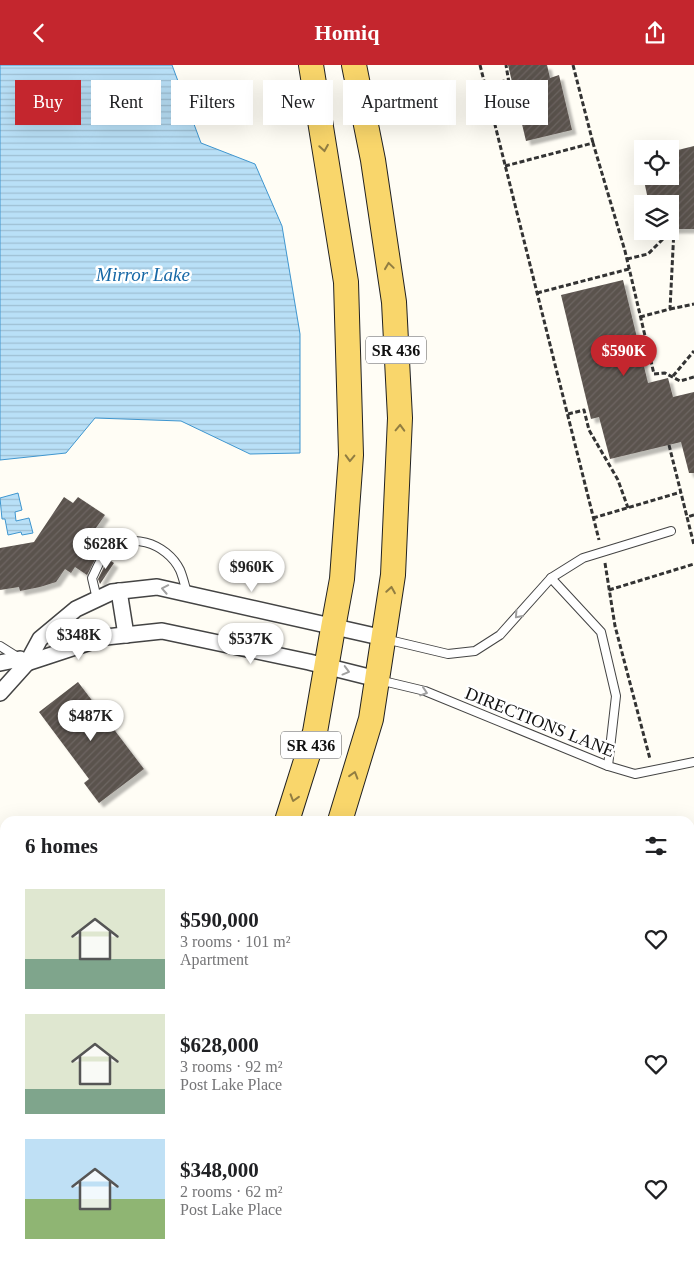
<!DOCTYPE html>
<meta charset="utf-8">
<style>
body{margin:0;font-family:"Times New Roman",serif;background:#f2f2f2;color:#202124;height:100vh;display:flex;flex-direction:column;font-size:19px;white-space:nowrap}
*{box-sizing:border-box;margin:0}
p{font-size:16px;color:#757577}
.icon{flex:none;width:28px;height:28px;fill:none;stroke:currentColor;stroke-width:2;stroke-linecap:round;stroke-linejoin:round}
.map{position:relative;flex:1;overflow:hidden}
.sheet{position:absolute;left:0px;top:751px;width:695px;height:446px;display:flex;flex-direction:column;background:#fff;border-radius:15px 15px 0 0;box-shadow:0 5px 20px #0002}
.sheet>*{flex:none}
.banner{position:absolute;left:15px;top:15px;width:665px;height:45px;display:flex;gap:10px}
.controls{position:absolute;left:634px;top:75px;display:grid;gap:10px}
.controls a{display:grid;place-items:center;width:45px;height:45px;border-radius:0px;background:#fff;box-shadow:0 5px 20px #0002;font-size:25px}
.price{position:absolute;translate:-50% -42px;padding:0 11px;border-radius:18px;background:#fff;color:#222;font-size:16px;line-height:32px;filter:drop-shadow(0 1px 2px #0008)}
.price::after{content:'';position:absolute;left:50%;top:30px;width:15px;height:11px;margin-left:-8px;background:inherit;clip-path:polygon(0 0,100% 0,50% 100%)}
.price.selected{background:#c4262e;color:#fff}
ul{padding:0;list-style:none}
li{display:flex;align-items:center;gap:15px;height:125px;padding:0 25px}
li span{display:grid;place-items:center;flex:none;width:140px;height:100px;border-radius:0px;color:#555}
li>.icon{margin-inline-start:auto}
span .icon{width:60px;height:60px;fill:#fffc;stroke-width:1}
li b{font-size:21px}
h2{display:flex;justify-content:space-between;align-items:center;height:60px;padding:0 25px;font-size:21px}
.chip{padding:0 18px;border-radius:0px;background:#fff;box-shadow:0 5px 20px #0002;font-size:18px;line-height:45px}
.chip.selected{background:#c4262e;color:#fff}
header{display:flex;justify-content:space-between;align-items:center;height:65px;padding:0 25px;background:#c4262e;color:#fff;font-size:22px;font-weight:800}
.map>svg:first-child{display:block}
.wetland{fill:url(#wetland-marsh)}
.water{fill:url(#water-rules);stroke:#3f96cf}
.building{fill:url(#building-hatch);filter:url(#shadow)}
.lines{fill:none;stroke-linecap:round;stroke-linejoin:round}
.service-casing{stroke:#444;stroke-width:10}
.minor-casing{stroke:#444;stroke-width:18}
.primary-casing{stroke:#222;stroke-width:26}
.path{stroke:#333;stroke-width:3;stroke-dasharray:5 2.5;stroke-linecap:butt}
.service{stroke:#fff;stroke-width:8}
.minor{stroke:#fff;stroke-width:15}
.primary{stroke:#f9d66b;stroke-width:24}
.oneway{stroke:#917d42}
.oneway2{stroke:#a0a0a0}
.labels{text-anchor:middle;stroke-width:5;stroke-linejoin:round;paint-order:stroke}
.shield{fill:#fff;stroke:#585858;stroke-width:1}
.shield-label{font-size:16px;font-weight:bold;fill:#111}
.street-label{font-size:18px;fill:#111;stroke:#fff}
.water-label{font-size:19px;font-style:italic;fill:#1768a6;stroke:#fff}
</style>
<header><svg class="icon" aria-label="back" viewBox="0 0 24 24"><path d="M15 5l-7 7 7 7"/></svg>Homiq<svg class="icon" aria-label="share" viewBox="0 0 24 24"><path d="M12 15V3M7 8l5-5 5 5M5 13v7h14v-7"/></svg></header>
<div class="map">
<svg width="694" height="1197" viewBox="0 0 694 1197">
<defs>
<pattern id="wetland-marsh" width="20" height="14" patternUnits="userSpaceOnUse" patternTransform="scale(1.25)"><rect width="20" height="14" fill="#d5ebbd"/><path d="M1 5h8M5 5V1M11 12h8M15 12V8" fill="none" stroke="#b6c8a1"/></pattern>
<pattern id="water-rules" width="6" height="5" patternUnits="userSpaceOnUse" patternTransform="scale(1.25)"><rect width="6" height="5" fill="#b9e0f7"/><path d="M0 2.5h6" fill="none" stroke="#9ebfd3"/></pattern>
<pattern id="building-hatch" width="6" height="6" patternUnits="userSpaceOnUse" patternTransform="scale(1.25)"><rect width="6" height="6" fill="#5a524d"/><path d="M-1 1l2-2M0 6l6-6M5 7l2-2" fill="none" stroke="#6d6662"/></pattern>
<filter id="shadow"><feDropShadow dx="4.5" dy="4.5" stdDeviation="1" flood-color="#0004"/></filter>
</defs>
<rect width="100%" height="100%" fill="#fffdf5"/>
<g class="wetland">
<path d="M308,1192H564L566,1197H305Z"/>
<path d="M265,1193V1192L298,1193L296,1197H262Z"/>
<path d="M574,1193H611L612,1197H575Z"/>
</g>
<g class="water">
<path d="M0,0H172L201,78L255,99L282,161L300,269V388L250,389L181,356L95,353L66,388L0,395Z"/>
<path d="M18,428L22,445L15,447L16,456L29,453L33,468L22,470L21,467L8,470L5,454H2L0,433Z"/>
</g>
<g class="building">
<path d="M508,0H547L550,13L559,10L572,65L526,76Z"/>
<path d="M694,81V164H670V139H649L643,111H670V87Z"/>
<path d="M623,215L648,318L668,313L673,332L694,327V408H689L681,377L610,394L599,352L591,354L561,230Z"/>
<path d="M64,432L73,438L78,432L105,450L91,470L94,472L89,480L99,487L87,510L75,502L71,508L65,504L56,517L40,522L20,526L19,522L0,525V483L34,477Z"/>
<path d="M108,494L114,498L100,519L98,514Z"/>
<path d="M78,617L144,704L99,738L84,718L89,714L39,647Z"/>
</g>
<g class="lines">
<defs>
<g id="service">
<path d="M551,513L601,567L616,631L608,701"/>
<path d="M97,534L92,513C96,506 99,496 105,489C127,464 167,478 180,505C183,512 185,521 187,528"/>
<path d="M385,574L448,589L475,586L500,570L551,513L583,493L671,466"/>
<path d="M0,581L19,593"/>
<path d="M379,615L425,626L608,701L635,709L694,697"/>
</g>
<g id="minor">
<path d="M119,526L126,570"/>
<path d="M0,598L20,594"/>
<path d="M27,598L106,572L162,566L309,597L377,614"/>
<path d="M0,628L27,598L40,574L76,544L112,527L157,522L384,573"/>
</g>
<g id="primary">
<path d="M287,756L315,667L333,563L342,514L351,390L346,217L311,0"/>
<path d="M340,756L371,654L393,510L400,353L394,237L373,95L354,0"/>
<path d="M132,1197L133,1192"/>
<path d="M177,1197L179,1192"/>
</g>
</defs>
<use href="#service" class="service-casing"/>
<use href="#minor" class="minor-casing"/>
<use href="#primary" class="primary-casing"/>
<g class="path">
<path d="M480,0L599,475"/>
<path d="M573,0L593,78"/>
<path d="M485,20L510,15"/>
<path d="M493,54L514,48L506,0"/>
<path d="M505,101L593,78L625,186L654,309L665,308L680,316L694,312"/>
<path d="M627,194L648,189L673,164"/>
<path d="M537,228L629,204"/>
<path d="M670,244L694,239"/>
<path d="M640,252L670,244L674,164"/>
<path d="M673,311L694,286"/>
<path d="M568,349L584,345L589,365L618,415L628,443"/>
<path d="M669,380L687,452"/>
<path d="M694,450L687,452L694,480"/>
<path d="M593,453L681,427"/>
<path d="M605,498L615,561L650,694"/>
<path d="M609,525L694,499"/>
</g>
<use href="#service" class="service"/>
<use href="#minor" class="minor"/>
<use href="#primary" class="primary"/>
</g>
<defs><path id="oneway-chevron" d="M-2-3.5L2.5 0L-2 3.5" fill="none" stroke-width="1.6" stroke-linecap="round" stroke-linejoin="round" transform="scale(1.25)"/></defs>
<g class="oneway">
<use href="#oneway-chevron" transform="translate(324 83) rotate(81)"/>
<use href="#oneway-chevron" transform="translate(389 201) rotate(-98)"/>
<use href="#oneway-chevron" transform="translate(400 363) rotate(-88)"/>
<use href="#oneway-chevron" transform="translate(350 393) rotate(92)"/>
<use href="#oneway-chevron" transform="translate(391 525) rotate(-81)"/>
<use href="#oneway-chevron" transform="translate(354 710) rotate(-73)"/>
<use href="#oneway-chevron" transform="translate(294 733) rotate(107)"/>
</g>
<g class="oneway2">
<use href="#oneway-chevron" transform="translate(165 524) rotate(-169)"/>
<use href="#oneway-chevron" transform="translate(518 550) rotate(132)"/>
<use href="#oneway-chevron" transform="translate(346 606) rotate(15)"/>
<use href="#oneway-chevron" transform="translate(424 627) rotate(18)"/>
</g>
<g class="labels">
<g class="shield">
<rect x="366" y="271.5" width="60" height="27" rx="4"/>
<rect x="281" y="666.5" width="60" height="27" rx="4"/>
</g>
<g class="shield-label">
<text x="396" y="291">SR 436</text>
<text x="311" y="686">SR 436</text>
</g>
<g class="street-label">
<text transform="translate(540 657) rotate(22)" y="6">DIRECTIONS LANE</text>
</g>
<g class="water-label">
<text x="143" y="216">Mirror Lake</text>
</g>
</g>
</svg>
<div class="controls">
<a><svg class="icon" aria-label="locate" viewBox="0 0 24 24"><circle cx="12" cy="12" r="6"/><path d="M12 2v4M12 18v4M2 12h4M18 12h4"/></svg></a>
<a><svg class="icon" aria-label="layers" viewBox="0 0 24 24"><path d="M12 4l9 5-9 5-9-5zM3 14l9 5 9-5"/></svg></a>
</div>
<b class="price selected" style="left:624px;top:312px">$590K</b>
<b class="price" style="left:106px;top:505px">$628K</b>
<b class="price" style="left:252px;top:528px">$960K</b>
<b class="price" style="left:79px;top:596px">$348K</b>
<b class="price" style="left:251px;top:600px">$537K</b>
<b class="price" style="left:91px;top:677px">$487K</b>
<div class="banner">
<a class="chip selected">Buy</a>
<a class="chip">Rent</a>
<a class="chip">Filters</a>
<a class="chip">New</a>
<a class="chip">Apartment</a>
<a class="chip">House</a>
</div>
<section class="sheet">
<h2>6 homes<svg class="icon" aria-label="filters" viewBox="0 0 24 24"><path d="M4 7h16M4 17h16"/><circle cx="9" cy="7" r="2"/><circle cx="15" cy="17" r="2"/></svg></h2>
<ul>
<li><span style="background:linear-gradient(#dfe7d0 70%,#7fa58c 0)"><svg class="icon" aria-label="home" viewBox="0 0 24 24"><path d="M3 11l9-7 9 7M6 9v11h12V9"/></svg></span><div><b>$590,000</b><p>3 rooms · 101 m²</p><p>Apartment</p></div><svg class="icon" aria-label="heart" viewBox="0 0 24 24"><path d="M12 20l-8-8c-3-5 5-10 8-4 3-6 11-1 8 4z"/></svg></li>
<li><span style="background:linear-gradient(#dfe7d0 75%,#7fa58c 0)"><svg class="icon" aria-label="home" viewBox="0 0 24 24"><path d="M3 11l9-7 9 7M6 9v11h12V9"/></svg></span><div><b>$628,000</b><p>3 rooms · 92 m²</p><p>Post Lake Place</p></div><svg class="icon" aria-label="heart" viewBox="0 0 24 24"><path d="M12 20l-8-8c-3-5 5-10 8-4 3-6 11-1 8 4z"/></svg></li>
<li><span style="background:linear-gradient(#bfe0f5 60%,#8fb573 0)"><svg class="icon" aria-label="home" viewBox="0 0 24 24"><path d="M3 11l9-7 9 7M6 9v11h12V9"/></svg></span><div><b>$348,000</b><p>2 rooms · 62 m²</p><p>Post Lake Place</p></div><svg class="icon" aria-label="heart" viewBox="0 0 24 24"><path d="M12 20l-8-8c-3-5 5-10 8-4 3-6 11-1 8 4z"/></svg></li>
</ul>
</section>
</div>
